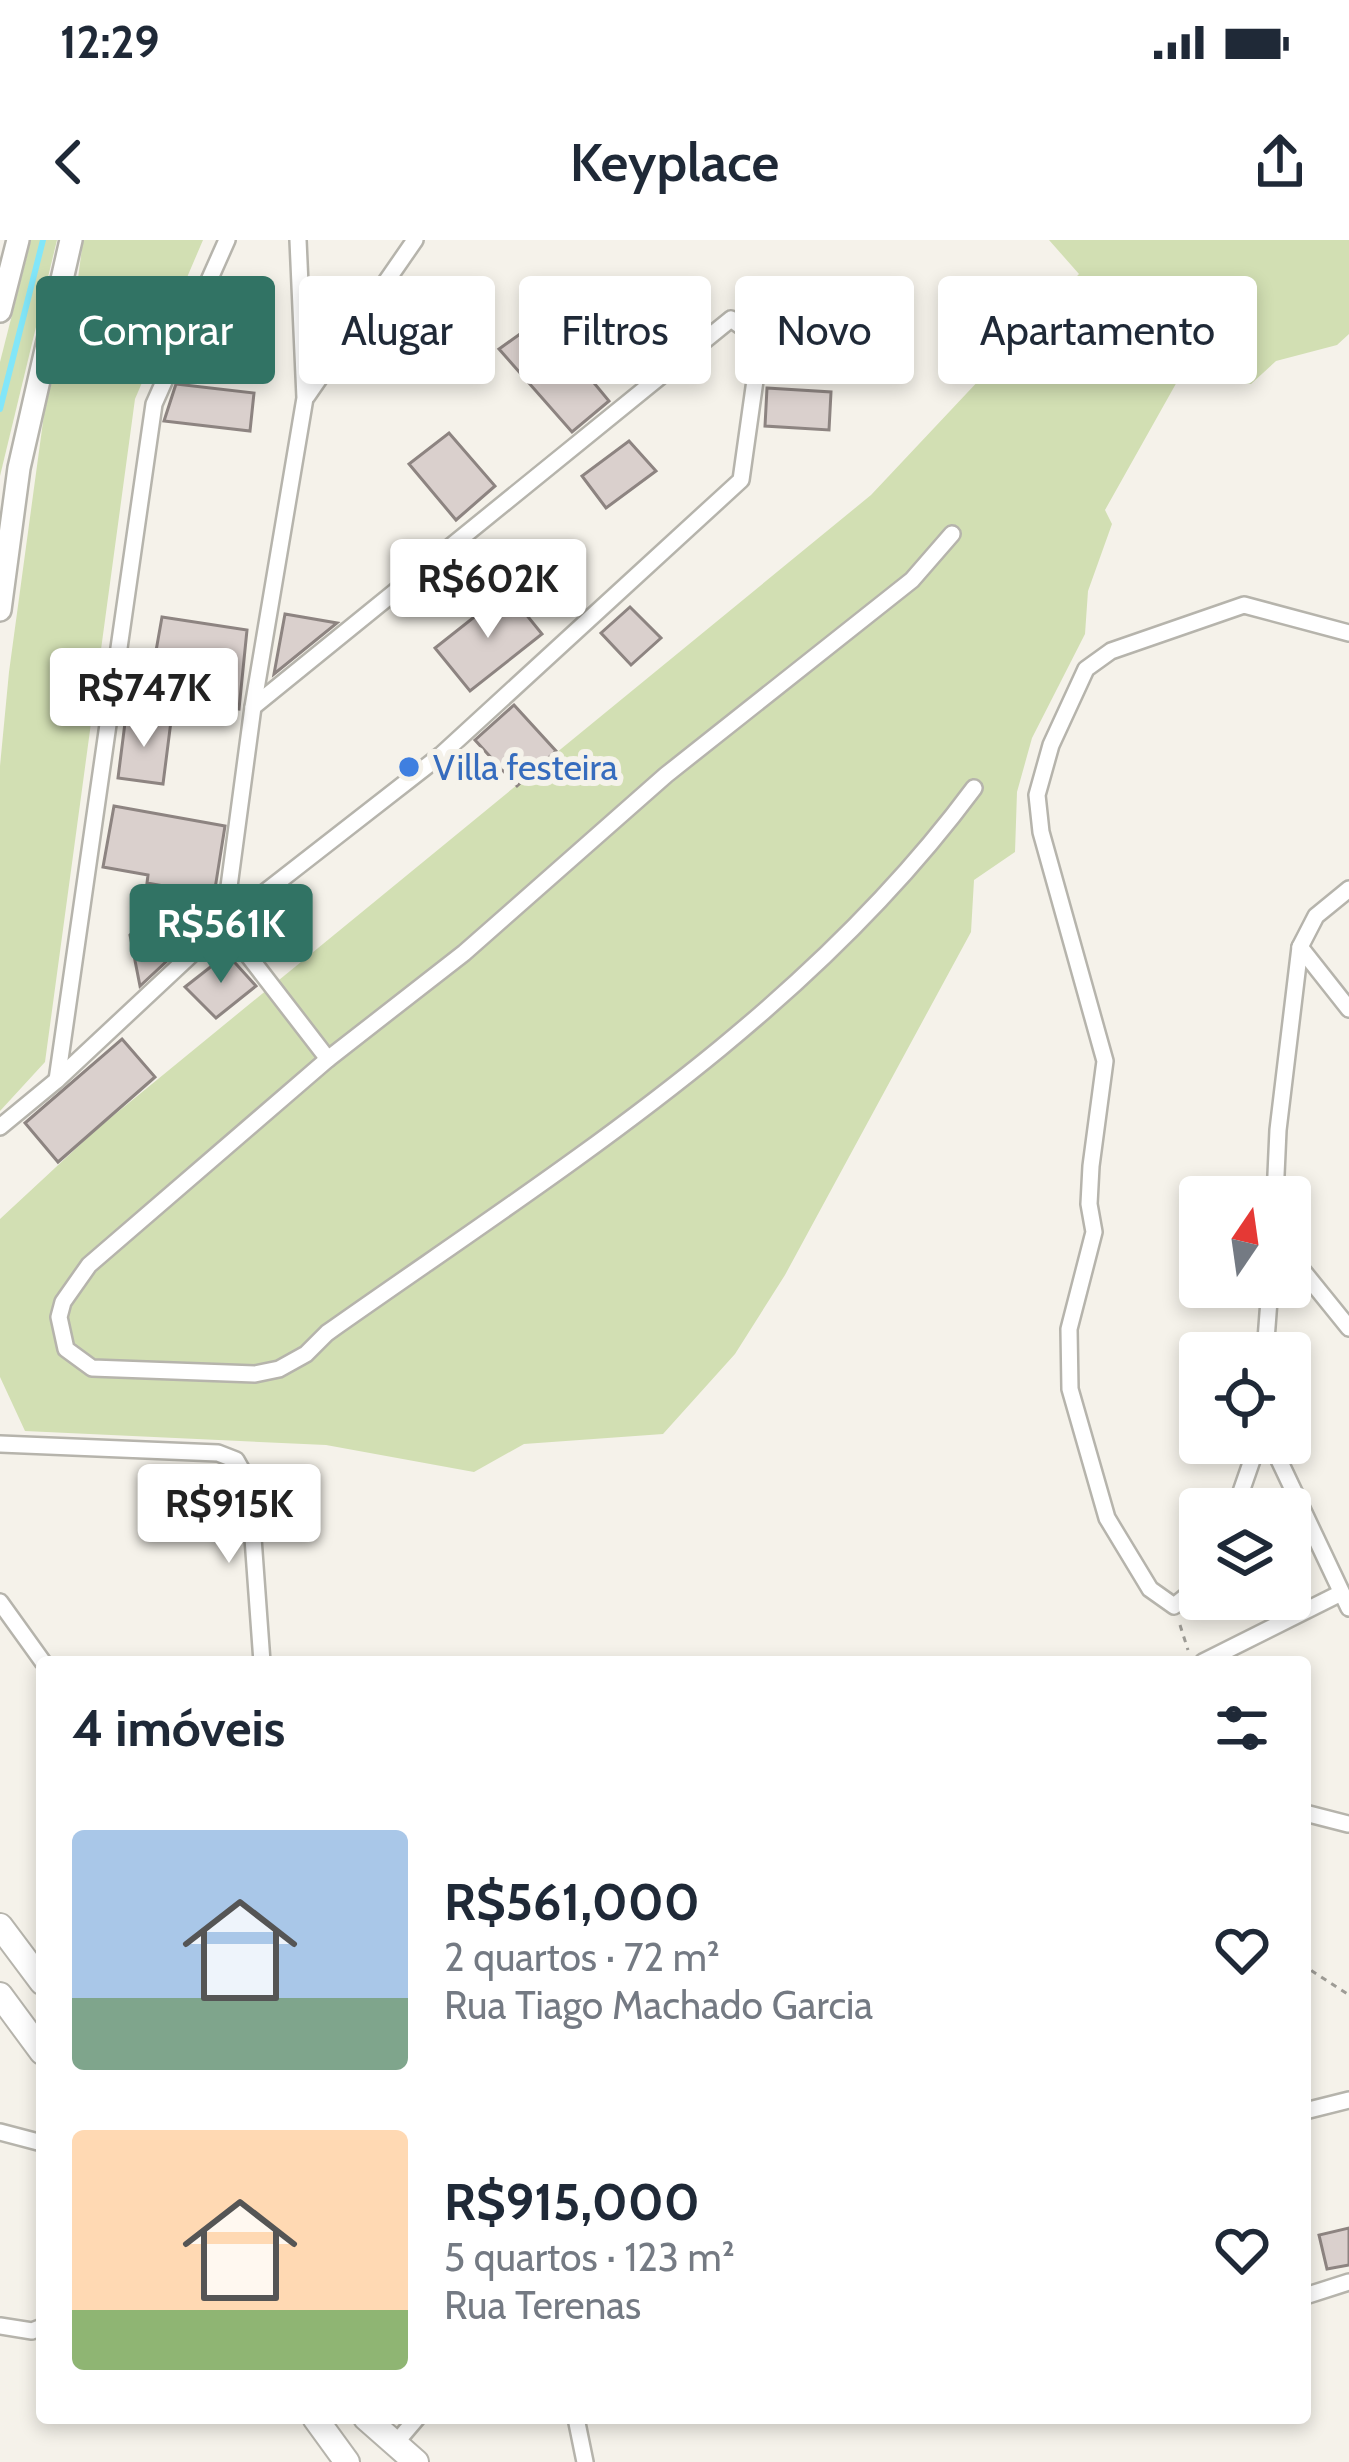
<!DOCTYPE html>
<html lang="pt">
<meta charset="utf-8">
<style>
body{margin:0;font-family:Cabin,sans-serif;background:#f6f6f7;color:#1f2937;height:100vh;display:flex;flex-direction:column;font-size:45px;white-space:nowrap}
*{box-sizing:border-box;margin:0}
p{font-size:39px;color:#747a83}
.icon{flex:none;width:66px;height:66px;fill:none;stroke:currentColor;stroke-width:2;stroke-linecap:round;stroke-linejoin:round}
.map{position:relative;flex:1;overflow:hidden}
.details{position:absolute;left:36px;top:1416px;width:1275px;height:768px;display:flex;flex-direction:column;background:#fff;border-radius:12px;box-shadow:0 6px 18px #0003}
.details>*{flex:none}
.guide{position:absolute;left:36px;top:36px;width:1278px;height:108px;display:flex;gap:24px}
.needle{width:78px;rotate:13deg}
.fabs{position:absolute;left:1179px;top:936px;display:grid;gap:24px}
.fabs a{display:grid;place-items:center;width:132px;height:132px;border-radius:12px;background:#fff;box-shadow:0 6px 18px #0003;font-size:60px}
.price{position:absolute;translate:-50% -102px;padding:0 27px;border-radius:12px;background:#fff;color:#222;font-size:39px;line-height:78px;filter:drop-shadow(0 3px 6px #0008)}
.price::after{content:'';position:absolute;left:50%;top:72px;width:36px;height:27px;margin-left:-18px;background:inherit;clip-path:polygon(0 0,100% 0,50% 100%)}
.price.current{background:#317364;color:#fff}
ul{padding:0;list-style:none}
li{display:flex;align-items:center;gap:36px;height:300px;padding:0 36px}
li span{display:grid;place-items:center;flex:none;width:336px;height:240px;border-radius:12px;color:#555}
li>.icon{margin-inline-start:auto}
span .icon{width:144px;height:144px;fill:#fffc;stroke-width:1}
li b{font-size:51px}
h2{display:flex;justify-content:space-between;align-items:center;height:144px;padding:0 36px;font-size:51px}
.pill{padding:0 42px;border-radius:12px;background:#fff;box-shadow:0 6px 18px #0003;font-size:42px;line-height:108px}
.pill.current{background:#317364;color:#fff}
.status{display:flex;justify-content:space-between;align-items:center;height:84px;padding:0 60px;background:#fff;direction:ltr}
.status svg{height:33px;fill:currentColor}
header{display:flex;justify-content:space-between;align-items:center;height:156px;padding:0 36px;background:#fff;font-size:54px;font-weight:600}
.map>svg:first-child{display:block}
.green{fill:#d2dfb3}
.lines{fill:none;stroke-linecap:round;stroke-linejoin:round}
.stream{stroke:#82e6f9;stroke-width:6}
.building{fill:#dad0cd;stroke:#8d8481;stroke-width:3}
.street-casing{stroke:#b6b4ac;stroke-width:20}
.secondary-casing{stroke:#b6b4ac;stroke-width:26}
.primary-casing{stroke:#b6b4ac;stroke-width:28}
.path{stroke:#9e9c96;stroke-width:3;stroke-dasharray:6 6;stroke-linecap:butt}
.street{stroke:#fff;stroke-width:15}
.secondary{stroke:#fff;stroke-width:21}
.primary{stroke:#fff;stroke-width:24}
.shop-dot{fill:#3f7fe0;stroke:#f5f2ea;stroke-width:4.5}
.labels{text-anchor:middle;stroke-width:12;stroke-linejoin:round;paint-order:stroke}
.shop-label{font-size:36px;fill:#366cbe;stroke:#f5f2ea;text-anchor:start}
</style>
<div class="status"><b>12:29</b><svg viewBox="0 0 49 12"><path d="M0 12V9h3v3zM5 12V6h3v6zM10 12V3h3v9zM15 12V0h3v12zM26 1h20v11H26zM47 4h2v5h-2z"/></svg></div>
<header><svg class="icon" aria-label="back" viewBox="0 0 24 24"><path d="M15 5l-7 7 7 7"/></svg>Keyplace<svg class="icon" aria-label="share" viewBox="0 0 24 24"><path d="M12 15V3M7 8l5-5 5 5M5 13v7h14v-7"/></svg></header>
<div class="map">
<svg width="1349" height="2222" viewBox="0 0 1349 2222">
<rect width="100%" height="100%" fill="#f5f2ea"/>
<g class="green">
<path d="M31,0H57L0,236V122Z"/>
<path d="M83,0H203L135,159L45,822L0,871V526L9,432L45,167L76,54Z"/>
<path d="M1049,0H1349V94L1337,105L1276,121L1251,144L1178,140L1105,270L1112,284L1088,351L1085,394L1032,498L1017,552L1015,612L974,640L971,692L785,1035L735,1114L663,1194L524,1204L474,1232L326,1205L25,1191L0,1137V979L97,889L871,255L1079,34Z"/>
</g>
<g class="lines">
<path class="stream" d="M0,169L43,0"/>
</g>
<g class="building">
<path d="M541,79L609,161L572,192L499,109Z"/>
<path d="M176,144L254,153L250,191L164,181Z"/>
<path d="M767,148L831,152L829,190L765,186Z"/>
<path d="M449,193L495,246L456,280L409,224Z"/>
<path d="M629,201L656,231L606,268L582,236Z"/>
<path d="M507,351L542,394L470,451L435,408Z"/>
<path d="M630,367L661,398L631,425L601,393Z"/>
<path d="M285,374L337,383L274,434Z"/>
<path d="M162,377L247,390L239,469L166,460L172,413L156,411Z"/>
<path d="M514,465L556,511L517,546L475,500Z"/>
<path d="M126,475L171,481L163,544L118,538Z"/>
<path d="M114,566L225,586L214,655L147,643L148,635L103,627Z"/>
<path d="M161,665L202,680L198,692L140,746L130,695Z"/>
<path d="M227,714L256,746L216,778L185,747Z"/>
<path d="M122,799L155,837L58,922L25,883Z"/>
<path d="M1349,1988V2025L1327,2029L1319,1995Z"/>
</g>
<g class="lines">
<defs>
<g id="street">
<path d="M298,0L305,158L253,467L224,684L328,819"/>
<path d="M307,156L415,0"/>
<path d="M952,294L912,340L666,535L464,713L328,819L89,1025L63,1062L59,1077L66,1109L92,1128L255,1134L279,1129L306,1114L327,1093C558,930 803,779 974,548"/>
<path d="M1300,707L1349,769"/>
<path d="M57,840L154,164L227,0"/>
<path d="M0,887L57,840L224,684L441,515L741,240L759,112L748,91L731,79L253,467"/>
<path d="M1275,957L1278,890L1300,707L1316,676L1349,649"/>
<path d="M1290,1015L1349,1088"/>
<path d="M1265,1113L1270,1047"/>
<path d="M1271,1203L1349,1368"/>
<path d="M0,1204L218,1213L236,1220L249,1243L262,1422"/>
<path d="M1235,1269L1258,1203"/>
<path d="M1200,1345L1174,1366L1150,1349L1107,1278L1070,1149L1069,1089L1094,992L1089,964L1091,926L1105,821L1041,592L1037,555L1051,505L1086,429L1111,411L1244,365L1349,393"/>
<path d="M0,1362L43,1422"/>
<path d="M1203,1422L1341,1353"/>
<path d="M1305,1573L1348,1584"/>
<path d="M1305,1871L1349,1860"/>
<path d="M0,1892L42,1903"/>
<path d="M1305,2056L1349,2042"/>
<path d="M0,2086L32,2091L42,2087"/>
<path d="M576,2178L585,2222"/>
<path d="M394,2205L417,2178"/>
</g>
<g id="secondary">
<path d="M0,71L18,0"/>
<path d="M0,370L19,228L71,0"/>
</g>
<g id="primary">
<path d="M0,1686L42,1742"/>
<path d="M0,1755L42,1812"/>
<path d="M315,2178L347,2222"/>
<path d="M366,2178L416,2222"/>
</g>
</defs>
<use href="#street" class="street-casing"/>
<use href="#secondary" class="secondary-casing"/>
<use href="#primary" class="primary-casing"/>
<g class="path">
<path d="M1180,1385L1188,1410"/>
<path d="M1305,1720L1312,1731L1349,1755"/>
</g>
<use href="#street" class="street"/>
<use href="#secondary" class="secondary"/>
<use href="#primary" class="primary"/>
</g>
<circle class="shop-dot" cx="409" cy="527" r="12"/>
<g class="labels">
<g class="shop-label">
<text x="433" y="540">Villa festeira</text>
</g>
</g>
</svg>
<div class="fabs">
<a><svg class="needle" viewBox="-14 -14 28 28"><path d="M0-13l5 13h-10z" fill="#e53935"/><path d="M0 13l5-13h-10z" fill="#747a83"/></svg></a>
<a><svg class="icon" aria-label="locate" viewBox="0 0 24 24"><circle cx="12" cy="12" r="6"/><path d="M12 2v4M12 18v4M2 12h4M18 12h4"/></svg></a>
<a><svg class="icon" aria-label="layers" viewBox="0 0 24 24"><path d="M12 4l9 5-9 5-9-5zM3 14l9 5 9-5"/></svg></a>
</div>
<b class="price" style="left:488px;top:401px">R$602K</b>
<b class="price" style="left:144px;top:510px">R$747K</b>
<b class="price current" style="left:221px;top:746px">R$561K</b>
<b class="price" style="left:229px;top:1326px">R$915K</b>
<div class="guide">
<a class="pill current">Comprar</a>
<a class="pill">Alugar</a>
<a class="pill">Filtros</a>
<a class="pill">Novo</a>
<a class="pill">Apartamento</a>
</div>
<section class="details">
<h2>4 imóveis<svg class="icon" aria-label="filters" viewBox="0 0 24 24"><path d="M4 7h16M4 17h16"/><circle cx="9" cy="7" r="2"/><circle cx="15" cy="17" r="2"/></svg></h2>
<ul>
<li><span style="background:linear-gradient(#a9c7e8 70%,#7fa58c 0)"><svg class="icon" aria-label="home" viewBox="0 0 24 24"><path d="M3 11l9-7 9 7M6 9v11h12V9"/></svg></span><div><b>R$561,000</b><p>2 quartos · 72 m²</p><p>Rua Tiago Machado Garcia</p></div><svg class="icon" aria-label="heart" viewBox="0 0 24 24"><path d="M12 20l-8-8c-3-5 5-10 8-4 3-6 11-1 8 4z"/></svg></li>
<li><span style="background:linear-gradient(#ffd9b3 75%,#8fb573 0)"><svg class="icon" aria-label="home" viewBox="0 0 24 24"><path d="M3 11l9-7 9 7M6 9v11h12V9"/></svg></span><div><b>R$915,000</b><p>5 quartos · 123 m²</p><p>Rua Terenas</p></div><svg class="icon" aria-label="heart" viewBox="0 0 24 24"><path d="M12 20l-8-8c-3-5 5-10 8-4 3-6 11-1 8 4z"/></svg></li>
</ul>
</section>
</div>
